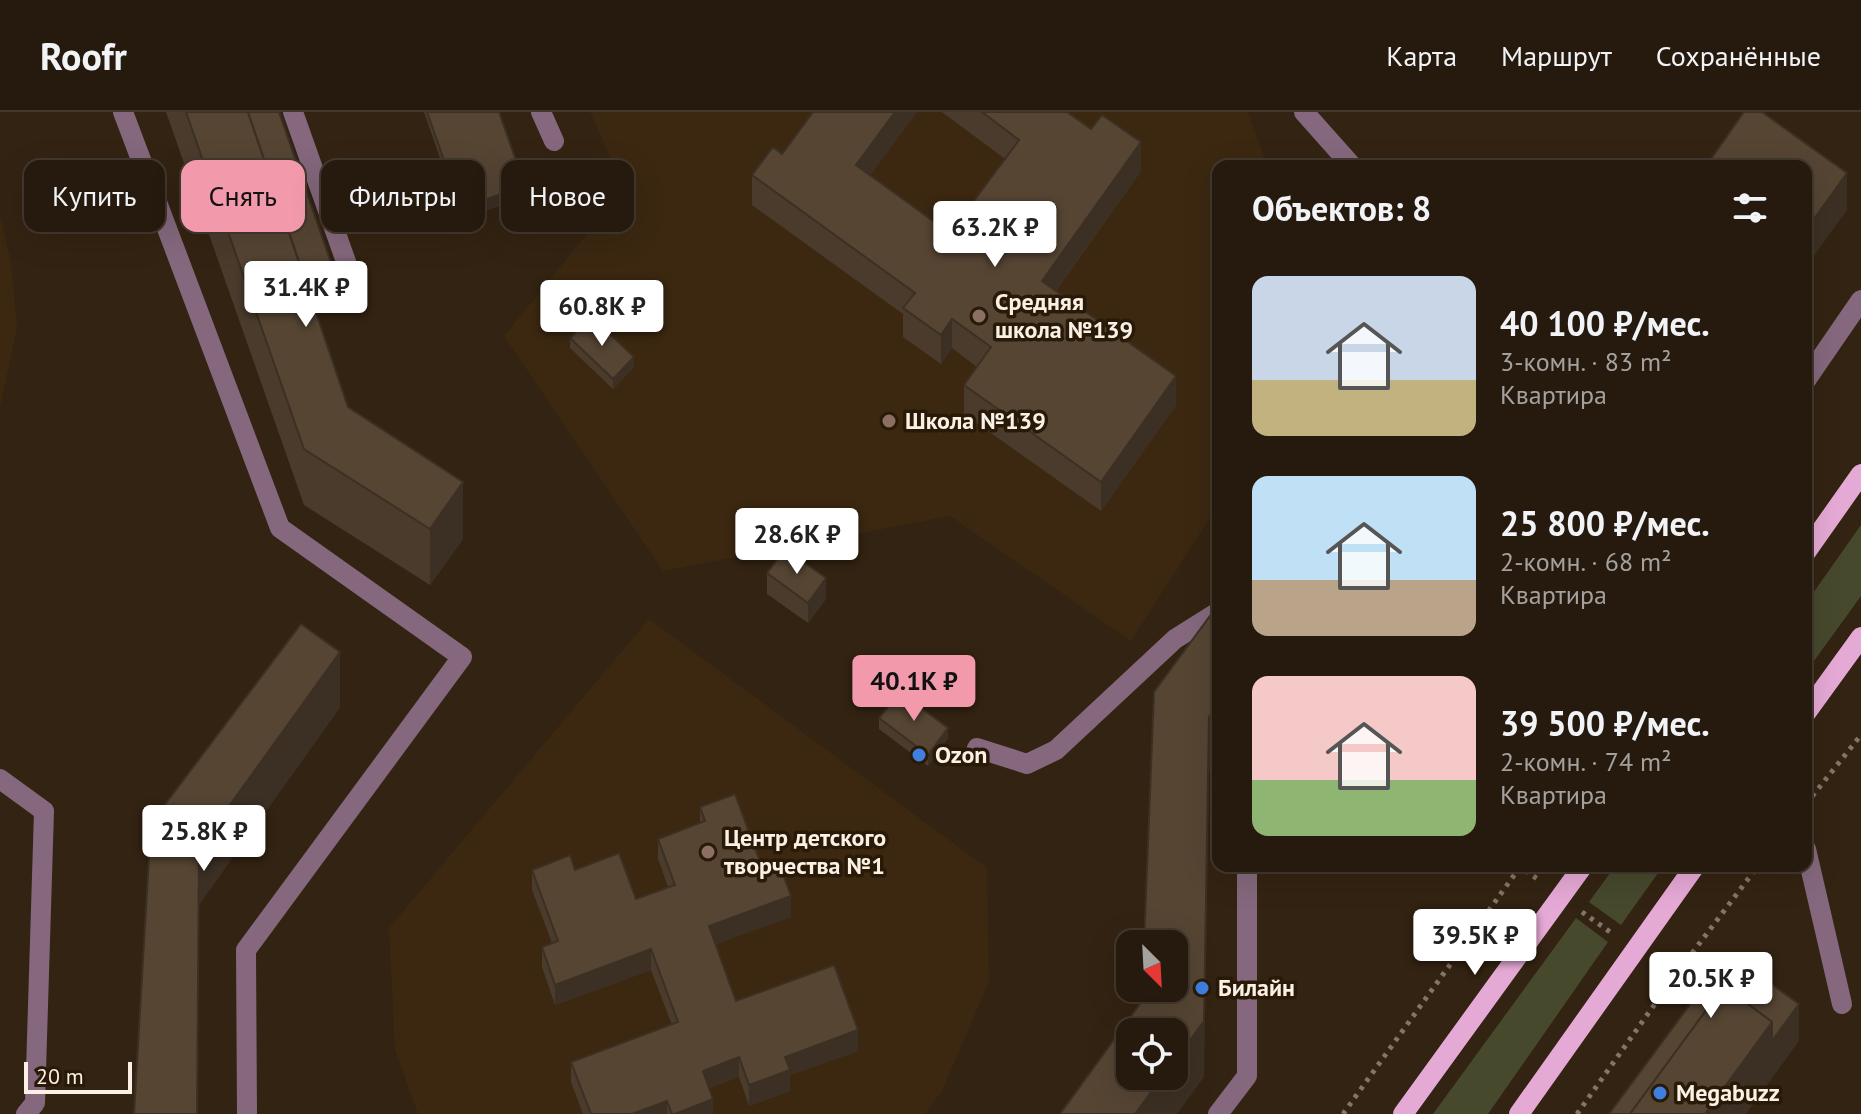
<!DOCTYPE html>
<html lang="ru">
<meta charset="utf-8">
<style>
body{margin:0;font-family:"PT Sans",sans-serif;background:#32271c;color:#f1f3f6;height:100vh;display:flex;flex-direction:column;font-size:30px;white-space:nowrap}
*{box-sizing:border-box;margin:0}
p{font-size:26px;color:#a4a19e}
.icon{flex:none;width:44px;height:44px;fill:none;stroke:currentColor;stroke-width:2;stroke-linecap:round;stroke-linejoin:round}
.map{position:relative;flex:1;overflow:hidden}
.panel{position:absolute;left:1212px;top:48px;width:600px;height:712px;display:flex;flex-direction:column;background:#261a0e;border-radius:16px;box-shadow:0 8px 32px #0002,0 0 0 2px #42382e}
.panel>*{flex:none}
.guide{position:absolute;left:24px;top:48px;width:760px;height:72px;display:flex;gap:16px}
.needle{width:52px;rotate:156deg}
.fabs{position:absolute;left:1116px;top:818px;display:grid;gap:16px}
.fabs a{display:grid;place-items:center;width:72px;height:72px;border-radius:16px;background:#261a0e;box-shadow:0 8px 32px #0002,0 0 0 2px #42382e;font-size:40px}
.scale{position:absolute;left:24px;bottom:20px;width:108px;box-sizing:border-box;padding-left:8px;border:4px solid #fbf0e5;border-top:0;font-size:22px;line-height:28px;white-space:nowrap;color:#fbf0e5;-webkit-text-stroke:6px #291a08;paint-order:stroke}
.price{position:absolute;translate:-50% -68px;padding:0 18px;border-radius:8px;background:#fff;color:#222;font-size:26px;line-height:52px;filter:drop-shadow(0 2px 4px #0008)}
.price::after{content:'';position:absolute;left:50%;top:48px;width:24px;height:18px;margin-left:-12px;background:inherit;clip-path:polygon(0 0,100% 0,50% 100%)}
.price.on{background:#f29aac;color:#111}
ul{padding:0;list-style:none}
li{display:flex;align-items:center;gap:24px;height:200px;padding:0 40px}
li span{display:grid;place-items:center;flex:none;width:224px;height:160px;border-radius:16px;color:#555}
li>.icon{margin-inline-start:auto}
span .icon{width:96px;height:96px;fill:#fffc;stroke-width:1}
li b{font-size:34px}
h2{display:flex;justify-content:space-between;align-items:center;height:96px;padding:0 40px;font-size:34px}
.tag{padding:0 28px;border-radius:16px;background:#261a0e;box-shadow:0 8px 32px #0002,0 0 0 2px #42382e;font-size:28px;line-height:72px}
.tag.on{background:#f29aac;color:#111}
header{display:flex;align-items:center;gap:48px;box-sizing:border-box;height:112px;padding:0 40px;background:#261a0e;border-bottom:2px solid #42382e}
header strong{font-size:38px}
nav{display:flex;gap:44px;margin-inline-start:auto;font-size:28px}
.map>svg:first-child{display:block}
.built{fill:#3c2811}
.green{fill:#46492c}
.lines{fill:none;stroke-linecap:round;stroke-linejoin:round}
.path{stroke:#837567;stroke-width:5;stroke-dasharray:4 6;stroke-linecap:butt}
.minor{stroke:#85687d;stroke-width:20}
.major{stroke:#e5a9d5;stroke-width:20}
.wall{fill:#4a3b2c}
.shaded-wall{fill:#3c3024}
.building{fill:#564533;stroke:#3c3024;stroke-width:2}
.education-dot{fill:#8d6e63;stroke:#291a08;stroke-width:3}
.shop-dot{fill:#3f7fe0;stroke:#291a08;stroke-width:3}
.labels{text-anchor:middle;stroke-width:7;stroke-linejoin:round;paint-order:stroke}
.poi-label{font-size:24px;font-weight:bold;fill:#fbf0e5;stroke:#291a08;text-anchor:start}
</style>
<header>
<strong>Roofr</strong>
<nav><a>Карта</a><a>Маршрут</a><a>Сохранённые</a></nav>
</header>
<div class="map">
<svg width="1861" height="1002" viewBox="0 0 1861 1002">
<rect width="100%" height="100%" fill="#332312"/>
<g class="built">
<path d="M590,0H1248L1267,54H1218V393L1131,529L950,404L663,459L504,224L624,76Z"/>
<path d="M0,103L11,151L17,216L0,295Z"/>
<path d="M649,507L987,756L989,870L942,979L925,1002H418L395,938L389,816Z"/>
</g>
<g class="green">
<path d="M1861,413V484L1806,560V491Z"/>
<path d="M1615,754H1663L1621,813L1589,790Z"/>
<path d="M1576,806L1608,830L1488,1002H1433Z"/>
</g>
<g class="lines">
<g class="path">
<path d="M1806,692L1861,623"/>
<path d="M1582,800L1613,822"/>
<path d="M1674,865L1758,754"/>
<path d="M1343,1002L1520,755L1539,768"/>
<path d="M1577,1002L1674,865L1658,855"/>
</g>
<g class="minor">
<path d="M123,0L280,416L462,545L246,838L247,1002"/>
<path d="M293,0L356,178"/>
<path d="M541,0L554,29"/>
<path d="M1304,0L1352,54"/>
<path d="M1806,268L1861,188"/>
<path d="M977,636L1027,652L1056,638L1175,527L1218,500"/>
<path d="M0,667L44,699L35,991L26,1002"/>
<path d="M1806,737L1842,892"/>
<path d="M1218,1002L1247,964V754"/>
</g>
<g class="major">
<path d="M1806,440L1861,362"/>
<path d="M1806,601L1861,525"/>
<path d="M1403,1002L1583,754"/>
<path d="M1519,1002L1695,754"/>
</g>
</g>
<g class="wall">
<path d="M166,0H279L334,189L315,196L348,295L463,427L430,473L304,393Z"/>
<path d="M424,0H499L525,85L461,107Z"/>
<path d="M813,0H917L870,63L950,121L1005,47L942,0H1067L1141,59L1056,179L1176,293L1101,399L964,302V273L977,255L952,236L941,252L903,225V202L752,93V63L782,42Z"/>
<path d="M570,226L634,255L613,277L570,236Z"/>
<path d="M767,461L826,487L808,511L767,482Z"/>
<path d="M879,606L948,626L928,654L879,617Z"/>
<path d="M700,695L762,755L791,805L715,832L736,889L858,939L790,963V979L749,994L739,965L709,976L713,1002H583L571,970V950L672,913L651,858L555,893L542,855V835L552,831L532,778V758H575L636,787L668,775L658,747V727L700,711Z"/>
</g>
<g class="shaded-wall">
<path d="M895,0H917L856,82V53Z"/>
<path d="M1141,30V59L1042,198V169Z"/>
<path d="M1847,61V98L1806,155V118Z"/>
<path d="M525,74V85L461,107V96Z"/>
<path d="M334,159V189L299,201V172Z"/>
<path d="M952,207V236L941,252V223Z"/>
<path d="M634,245V255L613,277V267Z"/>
<path d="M1176,264V293L1101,399V370Z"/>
<path d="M463,370V427L430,473V417Z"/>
<path d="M826,466V487L808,511V491Z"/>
<path d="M340,540V596L199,793V736Z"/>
<path d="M1218,593V650L1209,661L1204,965L1177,1002H1135L1163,964H1174V950L1209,605Z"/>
<path d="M948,616V626L928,654V643Z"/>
<path d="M791,784V805L709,835V814Z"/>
<path d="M651,837V858L555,893V873Z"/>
<path d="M1799,892V929L1746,1002H1705L1772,910Z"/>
<path d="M858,918V939L790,963V979L749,994V973L785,945Z"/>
<path d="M739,945V965L703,979V959Z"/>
<path d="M713,987V1002H675Z"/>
<path d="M667,989V1002H632Z"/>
</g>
<g class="building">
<path d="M186,0H248L348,295L463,370L430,417L304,337Z"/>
<path d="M248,0H279L334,159L306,170Z"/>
<path d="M427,0H499L525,74L461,96Z"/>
<path d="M813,0H895L856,53L950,121L1019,28L982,0H1067L1091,17L1102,3L1141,30L1042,169L1176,264L1101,370L964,273L991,235L952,207L941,223L903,196L915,181L752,63L773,35L782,42Z"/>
<path d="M1744,0H1762L1847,61L1806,118V54H1706Z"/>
<path d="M591,204L634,245L613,267L570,226Z"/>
<path d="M785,437L826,466L808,491L767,461Z"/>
<path d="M1218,493V593L1209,605L1204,909L1174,950V920H1130V964H1163L1135,1002H1060L1142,889V876H1174V832H1144L1154,580Z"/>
<path d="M301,512L340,540L199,736L197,1002H134L151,711Z"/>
<path d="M900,580L948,616L928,643L879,606Z"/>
<path d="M735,682L762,755L778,749L791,784L709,814L736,889L834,853L858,918L785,945L790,958L749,973L739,945L703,959L713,987L675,1002H672L667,989L632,1002H591L571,950L678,910L651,837L555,873L542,835L558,829L532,758L570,743L575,758L619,741L636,787L675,773L658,727L705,709L700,695Z"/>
<path d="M1728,841L1799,892L1772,929V910L1724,874L1630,1002H1609Z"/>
<path d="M1724,874L1772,910L1705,1002H1630Z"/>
</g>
<g class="education-dot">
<circle cx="979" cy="204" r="8"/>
<circle cx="889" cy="309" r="8"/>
<circle cx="708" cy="740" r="8"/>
</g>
<g class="shop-dot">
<circle cx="919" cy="643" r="8"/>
<circle cx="1202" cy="876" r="8"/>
<circle cx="1660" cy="981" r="8"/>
</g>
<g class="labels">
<g class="poi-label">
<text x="995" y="198">Средняя<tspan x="995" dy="28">школа №139</tspan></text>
<text x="905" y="317">Школа №139</text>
<text x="935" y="651">Ozon</text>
<text x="724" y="734">Центр детского<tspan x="724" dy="28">творчества №1</tspan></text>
<text x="1218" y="884">Билайн</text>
<text x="1676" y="989">Megabuzz</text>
</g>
</g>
</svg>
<div class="fabs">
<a><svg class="needle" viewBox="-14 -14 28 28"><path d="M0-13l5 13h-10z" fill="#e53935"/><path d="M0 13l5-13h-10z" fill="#a4a19e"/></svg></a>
<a><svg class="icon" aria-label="locate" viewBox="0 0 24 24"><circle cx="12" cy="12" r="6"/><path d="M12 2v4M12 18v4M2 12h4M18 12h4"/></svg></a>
</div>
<div class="scale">20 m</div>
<b class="price" style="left:995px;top:157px">63.2K ₽</b>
<b class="price" style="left:306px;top:217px">31.4K ₽</b>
<b class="price" style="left:602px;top:236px">60.8K ₽</b>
<b class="price" style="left:797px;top:464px">28.6K ₽</b>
<b class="price on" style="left:914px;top:611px">40.1K ₽</b>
<b class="price" style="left:204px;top:761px">25.8K ₽</b>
<b class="price" style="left:1475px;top:865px">39.5K ₽</b>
<b class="price" style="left:1711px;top:908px">20.5K ₽</b>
<div class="guide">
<a class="tag">Купить</a>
<a class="tag on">Снять</a>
<a class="tag">Фильтры</a>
<a class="tag">Новое</a>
</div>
<section class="panel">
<h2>Объектов: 8<svg class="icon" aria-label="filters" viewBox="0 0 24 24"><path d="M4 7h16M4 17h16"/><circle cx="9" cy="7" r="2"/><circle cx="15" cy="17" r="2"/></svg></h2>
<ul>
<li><span style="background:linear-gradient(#c9d6e8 65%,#c2b280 0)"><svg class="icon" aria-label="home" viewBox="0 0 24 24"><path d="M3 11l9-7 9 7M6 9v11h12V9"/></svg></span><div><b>40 100 ₽/мес.</b><p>3-комн. · 83 m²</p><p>Квартира</p></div></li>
<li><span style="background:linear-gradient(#bfe0f5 65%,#b9a48a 0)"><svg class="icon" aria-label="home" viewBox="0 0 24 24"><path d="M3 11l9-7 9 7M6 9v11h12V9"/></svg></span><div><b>25 800 ₽/мес.</b><p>2-комн. · 68 m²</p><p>Квартира</p></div></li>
<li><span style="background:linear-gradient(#f6c9c9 65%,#8fb573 0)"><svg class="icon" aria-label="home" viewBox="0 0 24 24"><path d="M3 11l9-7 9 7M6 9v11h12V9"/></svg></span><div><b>39 500 ₽/мес.</b><p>2-комн. · 74 m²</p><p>Квартира</p></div></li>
</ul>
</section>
</div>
